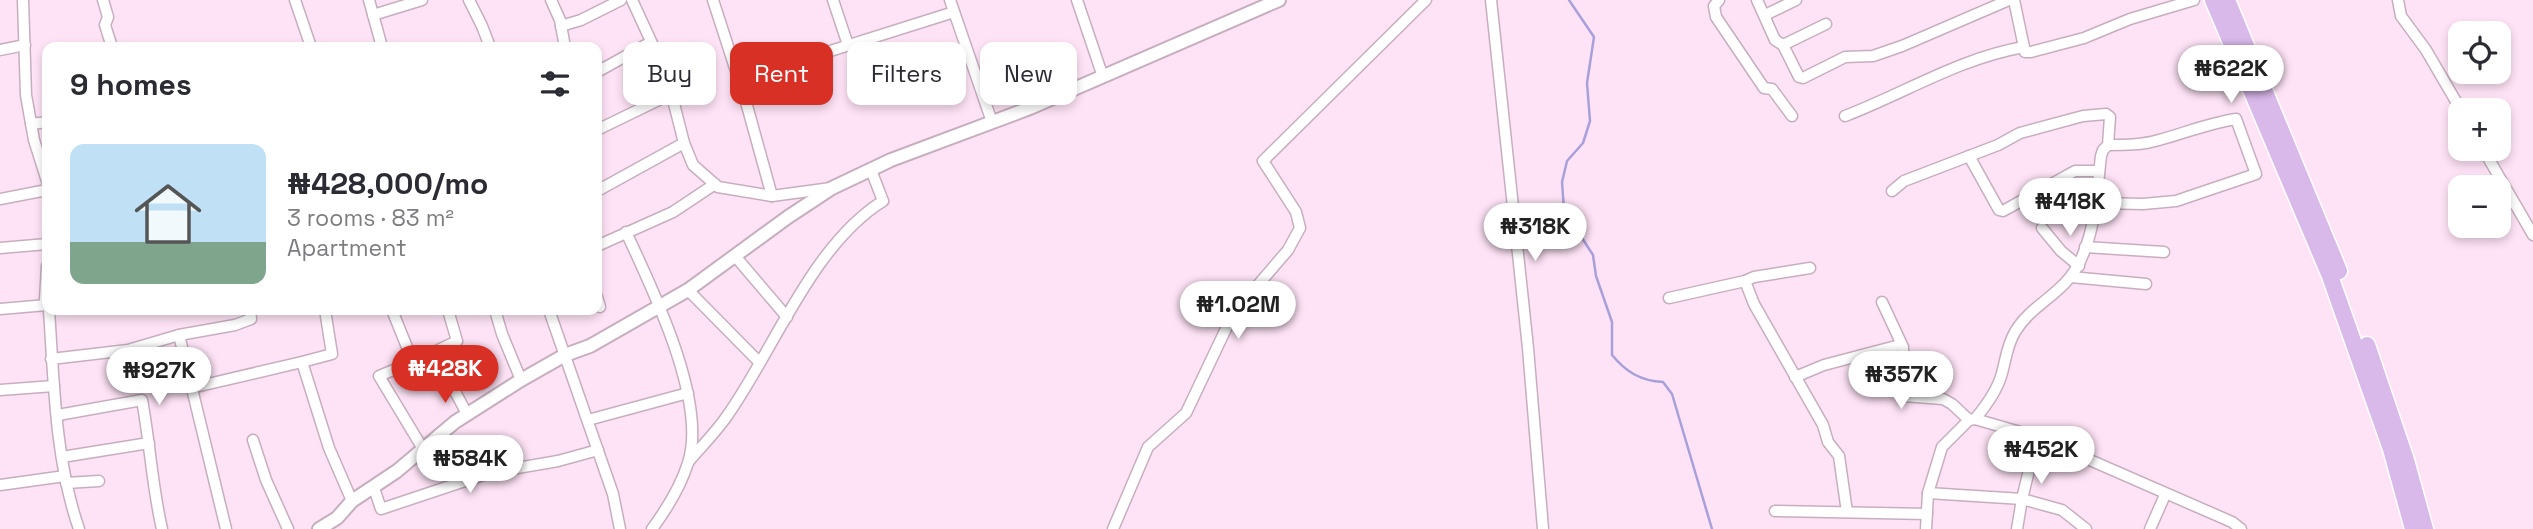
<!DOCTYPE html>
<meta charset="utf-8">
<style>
body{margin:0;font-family:"Space Grotesk",sans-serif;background:#f2f2f3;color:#2b2b33;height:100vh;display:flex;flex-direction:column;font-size:26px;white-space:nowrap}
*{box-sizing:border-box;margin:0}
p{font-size:23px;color:#7c7c81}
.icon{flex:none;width:38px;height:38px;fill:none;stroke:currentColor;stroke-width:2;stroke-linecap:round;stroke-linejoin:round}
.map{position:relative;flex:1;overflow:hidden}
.panel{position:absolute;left:42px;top:42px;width:560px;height:273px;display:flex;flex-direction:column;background:#fff;border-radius:14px;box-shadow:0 4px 10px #0003}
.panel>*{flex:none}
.hud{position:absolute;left:623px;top:42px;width:665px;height:63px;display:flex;gap:14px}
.fabs{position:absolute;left:2448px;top:21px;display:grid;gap:14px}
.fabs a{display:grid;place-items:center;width:63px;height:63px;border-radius:14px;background:#fff;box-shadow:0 4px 10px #0003;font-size:35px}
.price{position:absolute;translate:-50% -60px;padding:0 16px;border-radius:24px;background:#fff;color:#222;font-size:23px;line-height:46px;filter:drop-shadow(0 2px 4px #0008)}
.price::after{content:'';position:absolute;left:50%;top:42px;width:21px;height:16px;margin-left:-10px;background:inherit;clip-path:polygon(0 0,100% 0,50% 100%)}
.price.on{background:#d93025;color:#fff}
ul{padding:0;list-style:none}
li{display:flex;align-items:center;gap:21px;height:175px;padding:0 28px}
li+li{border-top:2px solid #e1e1e2}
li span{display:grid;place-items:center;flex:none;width:196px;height:140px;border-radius:14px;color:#555}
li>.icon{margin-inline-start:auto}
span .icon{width:84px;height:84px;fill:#fffc;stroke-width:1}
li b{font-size:30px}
h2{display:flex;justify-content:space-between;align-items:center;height:84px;padding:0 28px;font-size:30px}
.tag{padding:0 24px;border-radius:14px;background:#fff;box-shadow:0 4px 10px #0003;font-size:24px;line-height:63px}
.tag.on{background:#d93025;color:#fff}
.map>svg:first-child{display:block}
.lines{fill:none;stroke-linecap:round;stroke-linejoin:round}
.stream{stroke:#a8a0da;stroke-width:2.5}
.minor-casing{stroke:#c7aebf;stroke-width:13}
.tertiary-casing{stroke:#c7aebf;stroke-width:16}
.primary-casing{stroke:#fff;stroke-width:19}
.minor{stroke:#fff;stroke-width:10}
.tertiary{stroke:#fff;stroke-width:12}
.primary{stroke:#d9b8ea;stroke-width:16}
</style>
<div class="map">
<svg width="2533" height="529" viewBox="0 0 2533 529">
<rect width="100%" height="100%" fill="#fee3f6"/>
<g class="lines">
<path class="stream" d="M1569,0L1594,37L1587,83L1590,121L1583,143L1567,161L1562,182L1564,210L1593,255L1596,276L1612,322V355C1626,372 1641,381 1663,382L1672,394L1712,529"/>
<defs>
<g id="minor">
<path d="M23,0L26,95L34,140L47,181"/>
<path d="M103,0L108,17L105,25L112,47"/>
<path d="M295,0L311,47"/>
<path d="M369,0L382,47"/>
<path d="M469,0L482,26L490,47"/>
<path d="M551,0L560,20L565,47"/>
<path d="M632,0L667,76L684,143L693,165L718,187L772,196L831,188"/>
<path d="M713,0L746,102L772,196"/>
<path d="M833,0L848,45"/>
<path d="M950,0L992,122"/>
<path d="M1077,0L1103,77"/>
<path d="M1491,0L1528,348L1543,529"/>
<path d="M1719,0L1714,6L1716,17L1764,88L1772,89L1792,116"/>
<path d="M1757,0L1775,40L1783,45L1799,77L1803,78L1845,57L1873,56L1902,46L2009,0"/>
<path d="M2014,0L2025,52H2031L2084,38L2130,19L2194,0"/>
<path d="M2398,0L2401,16L2426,50L2461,110"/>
<path d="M373,15L422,0"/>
<path d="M1765,15L1796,0"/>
<path d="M561,26L581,20L621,0"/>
<path d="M1783,45L1826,24"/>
<path d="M0,50L25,45"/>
<path d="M597,72L651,42"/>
<path d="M738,80L954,12"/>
<path d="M1845,116C1905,93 1960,58 2024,47"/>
<path d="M31,124L47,122"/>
<path d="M597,130L671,94"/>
<path d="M2483,149L2533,235"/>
<path d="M1969,156L1999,210L2003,211L2075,171H2099"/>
<path d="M597,191L684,143"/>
<path d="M1892,191L1904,181L1998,145L2020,133L2083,116L2106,114L2110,117L2108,145L2103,150L2101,156C2096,197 2095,252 2065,283C2049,300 2027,311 2015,332C2007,345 2006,359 2002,373C1998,389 1985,407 1975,419L1969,420L1942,447L1928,493L1926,529"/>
<path d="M0,199L47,190"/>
<path d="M2097,203L2143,204L2176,201L2256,174L2236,119C2209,123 2185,133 2159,140C2142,145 2125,145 2108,145"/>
<path d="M2042,228L2061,251L2079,266"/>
<path d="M626,232C652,288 708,402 688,463C681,485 666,510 652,529"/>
<path d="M597,246L673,212L715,184"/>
<path d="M2085,247L2164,252"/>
<path d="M0,248L47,244"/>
<path d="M735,256L787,317"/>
<path d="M47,266L45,300L47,305"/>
<path d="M2071,277L2146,284"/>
<path d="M1745,281L1754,304L1823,425L1828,442L1839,456L1847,512"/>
<path d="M688,290L759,362"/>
<path d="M597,297L600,307"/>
<path d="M1669,298L1745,281L1754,277L1810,268"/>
<path d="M1882,302L1903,347V396L1943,399L1952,404L1969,420"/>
<path d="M0,309L47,305"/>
<path d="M49,310C54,383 55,460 79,529"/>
<path d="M325,310L332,354L302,362L329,448L352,501"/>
<path d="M392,310L413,362L379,376L423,449"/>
<path d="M495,310L502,334L521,380"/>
<path d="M549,310L613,494L620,529"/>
<path d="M179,335L226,529"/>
<path d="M51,359L128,350L179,335L235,325L251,319L250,310"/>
<path d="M413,362L457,341L448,310"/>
<path d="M1795,377L1824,365L1900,345"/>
<path d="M450,382L467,414"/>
<path d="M191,388L302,362"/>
<path d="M0,390L54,386"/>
<path d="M58,415L142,400C150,443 152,486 162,529"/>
<path d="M1975,419L2037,437L2232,522L2241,529"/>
<path d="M588,420L688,393"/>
<path d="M253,440L266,480L288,529"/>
<path d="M62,457L149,443"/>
<path d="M689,461C701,447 716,432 727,416C774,350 812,245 883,201L871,170"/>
<path d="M66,483L99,481"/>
<path d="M0,485L65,476"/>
<path d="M374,488L381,509L489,473L558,461L598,450"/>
<path d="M1928,493L2022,499L2062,510L2086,529"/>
<path d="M1775,511L1927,514"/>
<path d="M1113,529L1148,447L1186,413L1233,314L1288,250L1300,228L1296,212L1263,161L1426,0"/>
<path d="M2017,529L2022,499L2037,437"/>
<path d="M2150,529L2165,495"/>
</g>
<path id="tertiary" d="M319,529L337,518L352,501L397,471L455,422L521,380L565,355L590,346L688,290L788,217L832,188L891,160L1030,108L1279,0"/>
<g id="primary">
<path d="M2213,0L2330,276L2391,449L2413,529"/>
<path d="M2227,0L2339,271"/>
<path d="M2367,345L2406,460L2425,529"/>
</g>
</defs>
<use href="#minor" class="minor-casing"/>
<use href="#tertiary" class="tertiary-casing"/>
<use href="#primary" class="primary-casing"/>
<use href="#minor" class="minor"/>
<use href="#tertiary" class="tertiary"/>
<use href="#primary" class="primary"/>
</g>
</svg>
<div class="fabs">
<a><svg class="icon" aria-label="locate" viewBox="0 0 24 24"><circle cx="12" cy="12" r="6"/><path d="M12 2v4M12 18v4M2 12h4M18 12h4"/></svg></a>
<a>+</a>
<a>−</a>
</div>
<b class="price" style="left:2231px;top:105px">₦622K</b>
<b class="price" style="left:2070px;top:238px">₦418K</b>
<b class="price" style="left:1535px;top:263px">₦318K</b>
<b class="price" style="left:1238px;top:341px">₦1.02M</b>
<b class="price on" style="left:445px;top:405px">₦428K</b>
<b class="price" style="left:159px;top:407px">₦927K</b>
<b class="price" style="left:1901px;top:411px">₦357K</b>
<b class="price" style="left:2041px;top:486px">₦452K</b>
<b class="price" style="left:470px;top:495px">₦584K</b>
<div class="hud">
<a class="tag">Buy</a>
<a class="tag on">Rent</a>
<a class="tag">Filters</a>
<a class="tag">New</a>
</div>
<section class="panel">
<h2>9 homes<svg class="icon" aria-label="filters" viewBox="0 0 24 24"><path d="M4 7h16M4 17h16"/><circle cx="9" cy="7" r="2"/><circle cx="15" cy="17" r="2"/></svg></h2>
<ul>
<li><span style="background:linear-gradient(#bfe0f5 70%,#7fa58c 0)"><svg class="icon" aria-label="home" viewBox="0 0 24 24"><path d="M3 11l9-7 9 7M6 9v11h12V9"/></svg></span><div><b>₦428,000/mo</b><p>3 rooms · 83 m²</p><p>Apartment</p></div></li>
</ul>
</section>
</div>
